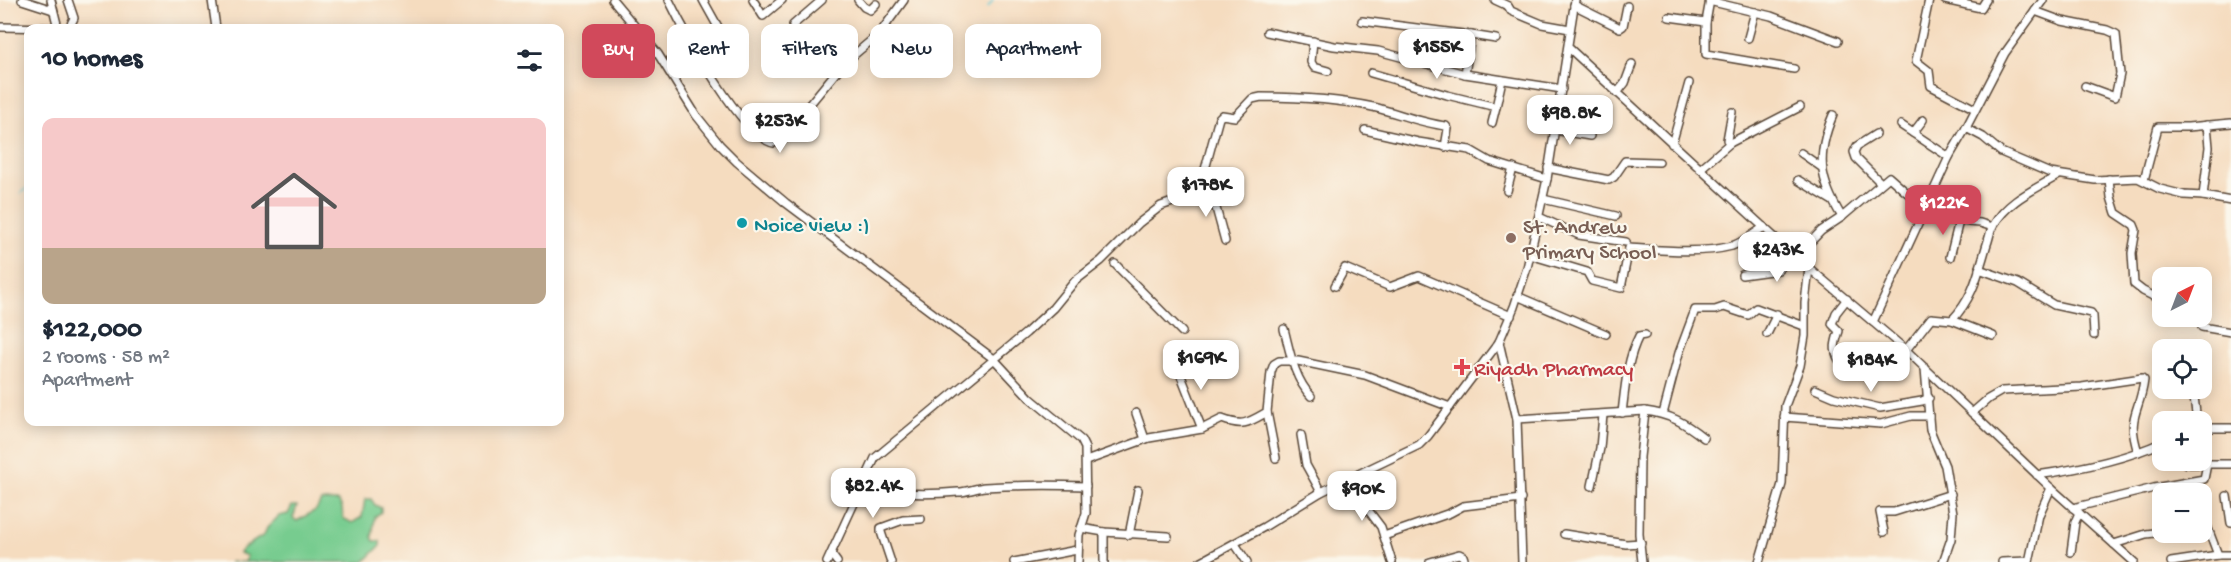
<!DOCTYPE html>
<meta charset="utf-8">
<style>
body{margin:0;font-family:"Gochi Hand",sans-serif;background:#f2f2f3;color:#1f2937;height:100vh;display:flex;flex-direction:column;font-size:22px;white-space:nowrap}
*{box-sizing:border-box;margin:0}
p{font-size:20px;color:#747a83}
.icon{flex:none;width:33px;height:33px;fill:none;stroke:currentColor;stroke-width:2;stroke-linecap:round;stroke-linejoin:round}
.map{position:relative;flex:1;overflow:hidden}
.sheet{position:absolute;left:24px;top:24px;width:540px;height:402px;display:flex;flex-direction:column;background:#fff;border-radius:12px;box-shadow:0 3px 15px #0003}
.sheet>*{flex:none}
.banner{position:absolute;left:582px;top:24px;width:570px;height:54px;display:flex;gap:12px}
.needle{width:39px;rotate:42deg}
.controls{position:absolute;left:2152px;top:267px;display:grid;gap:12px}
.controls a{display:grid;place-items:center;width:60px;height:60px;border-radius:12px;background:#fff;box-shadow:0 3px 15px #0003;font-size:30px}
.price{position:absolute;translate:-50% -51px;padding:0 14px;border-radius:12px;background:#fff;color:#222;font-size:20px;line-height:39px;filter:drop-shadow(0 2px 3px #0008)}
.price::after{content:'';position:absolute;left:50%;top:36px;width:18px;height:14px;margin-left:-9px;background:inherit;clip-path:polygon(0 0,100% 0,50% 100%)}
.price.on{background:#d1495b;color:#fff}
ul{padding:0;list-style:none}
li{display:grid;align-content:center;gap:12px;height:318px;padding:0 18px}
li span{display:grid;place-items:center;height:186px;border-radius:12px;color:#555}
li>.icon{margin-inline-start:auto}
span .icon{width:108px;height:108px;fill:#fffc;stroke-width:1}
li b{font-size:26px}
h2{display:flex;justify-content:space-between;align-items:center;height:72px;padding:0 18px;font-size:26px}
.pill{padding:0 21px;border-radius:12px;background:#fff;box-shadow:0 3px 15px #0003;font-size:21px;line-height:54px}
.pill.on{background:#d1495b;color:#fff}
.map>svg:first-child{display:block}
.green{fill:#77cc8f;stroke:#597b56;stroke-width:1.5}
.lines{fill:none;stroke-linecap:round;stroke-linejoin:round}
.stream{stroke:#5cc8d6;stroke-width:1.5}
.minor-casing{stroke:#574536;stroke-width:10}
.minor{stroke:#fff;stroke-width:7}
.culture-dot{fill:#0f9aa8;stroke:#fbf7ec;stroke-width:2}
.education-dot{fill:#8d6e63;stroke:#fbf7ec;stroke-width:2}
.health-dot{fill:#e0444e;stroke:#fbf7ec;stroke-width:2}
.labels{text-anchor:middle;stroke-width:4.5;stroke-linejoin:round;paint-order:stroke}
.culture-label{font-size:22px;fill:#0d838f;stroke:#fbf7ec;text-anchor:start}
.education-label{font-size:22px;fill:#785e54;stroke:#fbf7ec;text-anchor:start}
.health-label{font-size:22px;fill:#be3a42;stroke:#fbf7ec;text-anchor:start}
</style>
<div class="map">
<svg width="2231" height="562" viewBox="0 0 2231 562">
<rect width="100%" height="100%" fill="#fbf7ec"/>
<filter id="ink" filterUnits="userSpaceOnUse"><feTurbulence type="fractalNoise" baseFrequency=".0167" numOctaves="2"/><feDisplacementMap in="SourceGraphic" scale="12" xChannelSelector="R" yChannelSelector="G"/><feConvolveMatrix kernelMatrix="1 2 1 2 8 2 1 2 1" color-interpolation-filters="sRGB"/></filter>
<filter id="wash" filterUnits="userSpaceOnUse"><feTurbulence type="fractalNoise" baseFrequency=".008" numOctaves="4" result="noise"/><feDisplacementMap in="SourceGraphic" scale="24" xChannelSelector="R" yChannelSelector="G"/><feGaussianBlur stdDeviation="1.35" result="paint"/><feColorMatrix in="noise" values="0 0 0 0 0 0 0 0 0 0 0 0 0 0 0 0 0 1.4 0 .05"/><feComposite in="paint" operator="in"/></filter>
<g filter="url(#wash)">
<rect width="100%" height="100%" fill="#f5dcbf"/>
<path class="green" d="M365,499H371L375,505L381,508V512L375,517L372,537L374,541H380V546L364,562H229H245L247,556L239,553L242,549L264,535L267,528L279,516L288,514L292,506H297L293,518L297,521L316,510L321,501H338L342,507L343,518L352,523L362,517Z"/>
<g class="lines">
<g class="stream">
<path d="M988,7L993,0"/>
<path d="M21,193L28,187"/>
</g>
</g>
</g>
<g filter="url(#ink)">
<g class="lines">
<defs>
<g id="minor">
<path d="M22,0L53,10"/>
<path d="M51,0L58,28"/>
<path d="M68,0L74,18L69,28"/>
<path d="M212,0L216,28"/>
<path d="M613,0L658,54L696,115L720,145L737,162L786,203L994,359L1030,398L1081,440L1085,448L1086,513L1079,535L1078,562"/>
<path d="M669,0C683,29 743,139 774,143L787,132L842,65L880,33L904,0"/>
<path d="M703,0L732,52"/>
<path d="M753,0L763,16L782,0"/>
<path d="M858,0L864,7L870,10L876,4"/>
<path d="M1495,0L1508,6L1511,11L1542,24L1570,29"/>
<path d="M1710,0L1706,22V54L1794,69"/>
<path d="M1929,0L1916,61L1929,71L1931,86L1975,109"/>
<path d="M1945,0L1981,8L1986,0"/>
<path d="M1709,1L1771,16L1838,41"/>
<path d="M1574,5L1620,28L1623,26L1627,6"/>
<path d="M2035,11L2062,21L2107,30L2116,34L2120,74L2115,97L2085,86"/>
<path d="M1669,17L1706,22"/>
<path d="M1362,21L1471,35L1465,74"/>
<path d="M793,25L822,0"/>
<path d="M0,27L58,28"/>
<path d="M1267,32L1334,46L1378,51L1465,74L1562,89"/>
<path d="M1471,35L1496,39"/>
<path d="M1748,38L1755,12"/>
<path d="M1313,41L1311,62L1314,67L1328,71"/>
<path d="M1569,48L1796,257L1906,350L2051,488L2134,562"/>
<path d="M1371,73L1447,95L1496,107L1502,80"/>
<path d="M1617,93L1625,83L1632,64"/>
<path d="M1833,115C1816,155 1819,180 1842,217"/>
<path d="M1492,123L1496,107"/>
<path d="M1901,125L1949,157"/>
<path d="M1966,128L1983,137L2001,152L2050,173L2095,180L2138,178L2160,189L2184,195L2203,196L2209,147L2207,125"/>
<path d="M1365,130L1418,142L1470,150L1489,161L1547,179"/>
<path d="M1555,130L1590,136"/>
<path d="M1913,133L1923,120"/>
<path d="M1876,134L1857,146L1854,152L1856,158L1881,183"/>
<path d="M1730,143L1727,140L1732,112"/>
<path d="M1672,144L1689,83"/>
<path d="M1801,153L1821,167"/>
<path d="M1548,168L1609,180L1614,177L1625,161L1659,162"/>
<path d="M1700,169L1730,143L1800,107"/>
<path d="M2109,179L2111,197L2116,213L2134,225L2136,230L2132,253L2134,284L2143,291L2163,301"/>
<path d="M1798,180L1831,200"/>
<path d="M2144,180L2158,127H2188L2231,123"/>
<path d="M1507,191L1513,168"/>
<path d="M2203,196L2231,201"/>
<path d="M1184,198L1213,205L1216,208L1225,241"/>
<path d="M1543,199L1616,216"/>
<path d="M1923,210L1946,220L1980,223L1993,227"/>
<path d="M1539,217L1579,235L1626,242"/>
<path d="M1530,255L1587,272L1592,281L1621,288L1629,248C1661,250 1701,254 1732,246C1743,242 1754,234 1764,227"/>
<path d="M1796,257L1821,231L1842,217L1889,177L1906,192L1926,204"/>
<path d="M1950,257L1959,221"/>
<path d="M1115,264L1182,332"/>
<path d="M1979,269L2018,283L2054,305L2091,313L2093,316L2094,335"/>
<path d="M1742,275L1778,270L1793,254"/>
<path d="M1335,286L1345,268L1390,287L1419,276L1511,316"/>
<path d="M1517,296L1606,334"/>
<path d="M1952,320L1993,336"/>
<path d="M1873,322L1949,157L1966,128L2005,53L2043,0"/>
<path d="M2202,327L2231,332"/>
<path d="M1284,329C1290,352 1294,378 1311,396"/>
<path d="M1767,334L1777,314"/>
<path d="M1499,342L1517,419L1522,562"/>
<path d="M1906,350L1931,318L1952,320C1974,297 1978,273 1987,244C1989,239 1990,231 1993,226C2008,200 2034,190 2059,175"/>
<path d="M1839,360C1833,350 1835,343 1839,331L1832,324L1836,313L1847,299"/>
<path d="M1176,363L1202,429"/>
<path d="M1925,368L1930,430L1945,466L1953,513L1951,539L1943,562"/>
<path d="M2193,388L2197,422"/>
<path d="M1815,389L1834,397L1880,408L1922,401L1929,398"/>
<path d="M1136,413L1145,439"/>
<path d="M1622,413C1625,388 1627,359 1639,336L1645,335"/>
<path d="M1972,413L1988,399L2002,391L2082,387L2142,378L2144,380C2140,413 2126,415 2138,452"/>
<path d="M1663,414L1679,353L1695,310H1715L1724,307L1748,315L1756,308L1804,326"/>
<path d="M1784,417L1881,424L1911,416H1929"/>
<path d="M1517,419L1645,411C1670,414 1685,423 1704,438"/>
<path d="M2202,428H2231"/>
<path d="M1301,435L1306,465L1321,492"/>
<path d="M1276,458L1267,412L1271,372L1274,364L1279,361H1298L1365,375L1450,407"/>
<path d="M1086,461L1149,438L1202,429L1222,419C1243,427 1248,423 1267,412"/>
<path d="M2187,464H2231"/>
<path d="M1356,475L1362,502L1381,527L1392,562"/>
<path d="M2037,475C2079,469 2124,460 2163,442"/>
<path d="M1592,486L1600,448L1603,415"/>
<path d="M861,488C893,494 926,495 958,492C967,492 975,488 985,487C1019,485 1052,485 1086,486"/>
<path d="M2227,496L2231,523"/>
<path d="M2073,508L2154,488L2204,479L2207,464"/>
<path d="M2204,518L2218,555"/>
<path d="M1081,528L1104,532L1168,536"/>
<path d="M1884,532L1880,512H1894L1951,494"/>
<path d="M1564,534L1626,544L1641,543"/>
<path d="M1129,535L1138,490"/>
<path d="M1384,536L1450,513L1463,506L1521,499"/>
<path d="M1235,544L1247,562"/>
<path d="M2114,544L2146,534L2163,532"/>
<path d="M2071,552L2075,522L2079,513"/>
<path d="M831,554L837,562"/>
<path d="M827,562L875,458L1026,333L1053,308L1075,281L1101,261L1139,223L1161,206L1184,198L1201,184L1219,118L1222,115L1235,117L1252,99L1261,97C1298,97 1337,99 1373,107C1398,113 1420,123 1446,126L1448,129L1445,147"/>
<path d="M891,562L881,532V528L903,520L921,519"/>
<path d="M1014,562L1077,550"/>
<path d="M1104,562V532"/>
<path d="M1200,562L1264,527L1321,492L1419,445L1428,436L1499,342L1514,307L1527,268L1547,179L1575,0"/>
<path d="M1430,562L1459,554L1463,556L1465,562"/>
<path d="M1642,562L1639,534L1640,457L1645,411"/>
<path d="M1759,562L1782,484L1785,406L1800,366L1805,336V303L1809,268"/>
<path d="M2002,562L2029,561"/>
<path d="M2029,562L2039,515L2051,488"/>
<path d="M2171,562L2218,555H2231"/>
</g>
</defs>
<use href="#minor" class="minor-casing"/>
<use href="#minor" class="minor"/>
</g>
</g>
<circle class="culture-dot" cx="742" cy="223" r="6"/>
<circle class="education-dot" cx="1511" cy="238" r="6"/>
<path class="health-dot" d="M1459 358h6v6h6v6h-6v6h-6v-6h-6v-6h6z"/>
<g class="labels">
<g class="culture-label">
<text x="754" y="231">Noice view :)</text>
</g>
<g class="education-label">
<text x="1523" y="233">St. Andrew<tspan x="1523" dy="25">Primary School</tspan></text>
</g>
<g class="health-label">
<text x="1474" y="375">Riyadh Pharmacy</text>
</g>
</g>
</svg>
<div class="controls">
<a><svg class="needle" viewBox="-14 -14 28 28"><path d="M0-13l5 13h-10z" fill="#e53935"/><path d="M0 13l5-13h-10z" fill="#747a83"/></svg></a>
<a><svg class="icon" aria-label="locate" viewBox="0 0 24 24"><circle cx="12" cy="12" r="6"/><path d="M12 2v4M12 18v4M2 12h4M18 12h4"/></svg></a>
<a>+</a>
<a>−</a>
</div>
<b class="price" style="left:1437px;top:80px">$155K</b>
<b class="price" style="left:1570px;top:146px">$98.8K</b>
<b class="price" style="left:780px;top:154px">$253K</b>
<b class="price" style="left:1206px;top:218px">$178K</b>
<b class="price on" style="left:1943px;top:236px">$122K</b>
<b class="price" style="left:1777px;top:283px">$243K</b>
<b class="price" style="left:1201px;top:391px">$169K</b>
<b class="price" style="left:1871px;top:393px">$184K</b>
<b class="price" style="left:873px;top:519px">$82.4K</b>
<b class="price" style="left:1362px;top:522px">$90K</b>
<div class="banner">
<a class="pill on">Buy</a>
<a class="pill">Rent</a>
<a class="pill">Filters</a>
<a class="pill">New</a>
<a class="pill">Apartment</a>
</div>
<section class="sheet">
<h2>10 homes<svg class="icon" aria-label="filters" viewBox="0 0 24 24"><path d="M4 7h16M4 17h16"/><circle cx="9" cy="7" r="2"/><circle cx="15" cy="17" r="2"/></svg></h2>
<ul>
<li><span style="background:linear-gradient(#f6c9c9 70%,#b9a48a 0)"><svg class="icon" aria-label="home" viewBox="0 0 24 24"><path d="M3 11l9-7 9 7M6 9v11h12V9"/></svg></span><div><b>$122,000</b><p>2 rooms · 58 m²</p><p>Apartment</p></div></li>
</ul>
</section>
</div>
